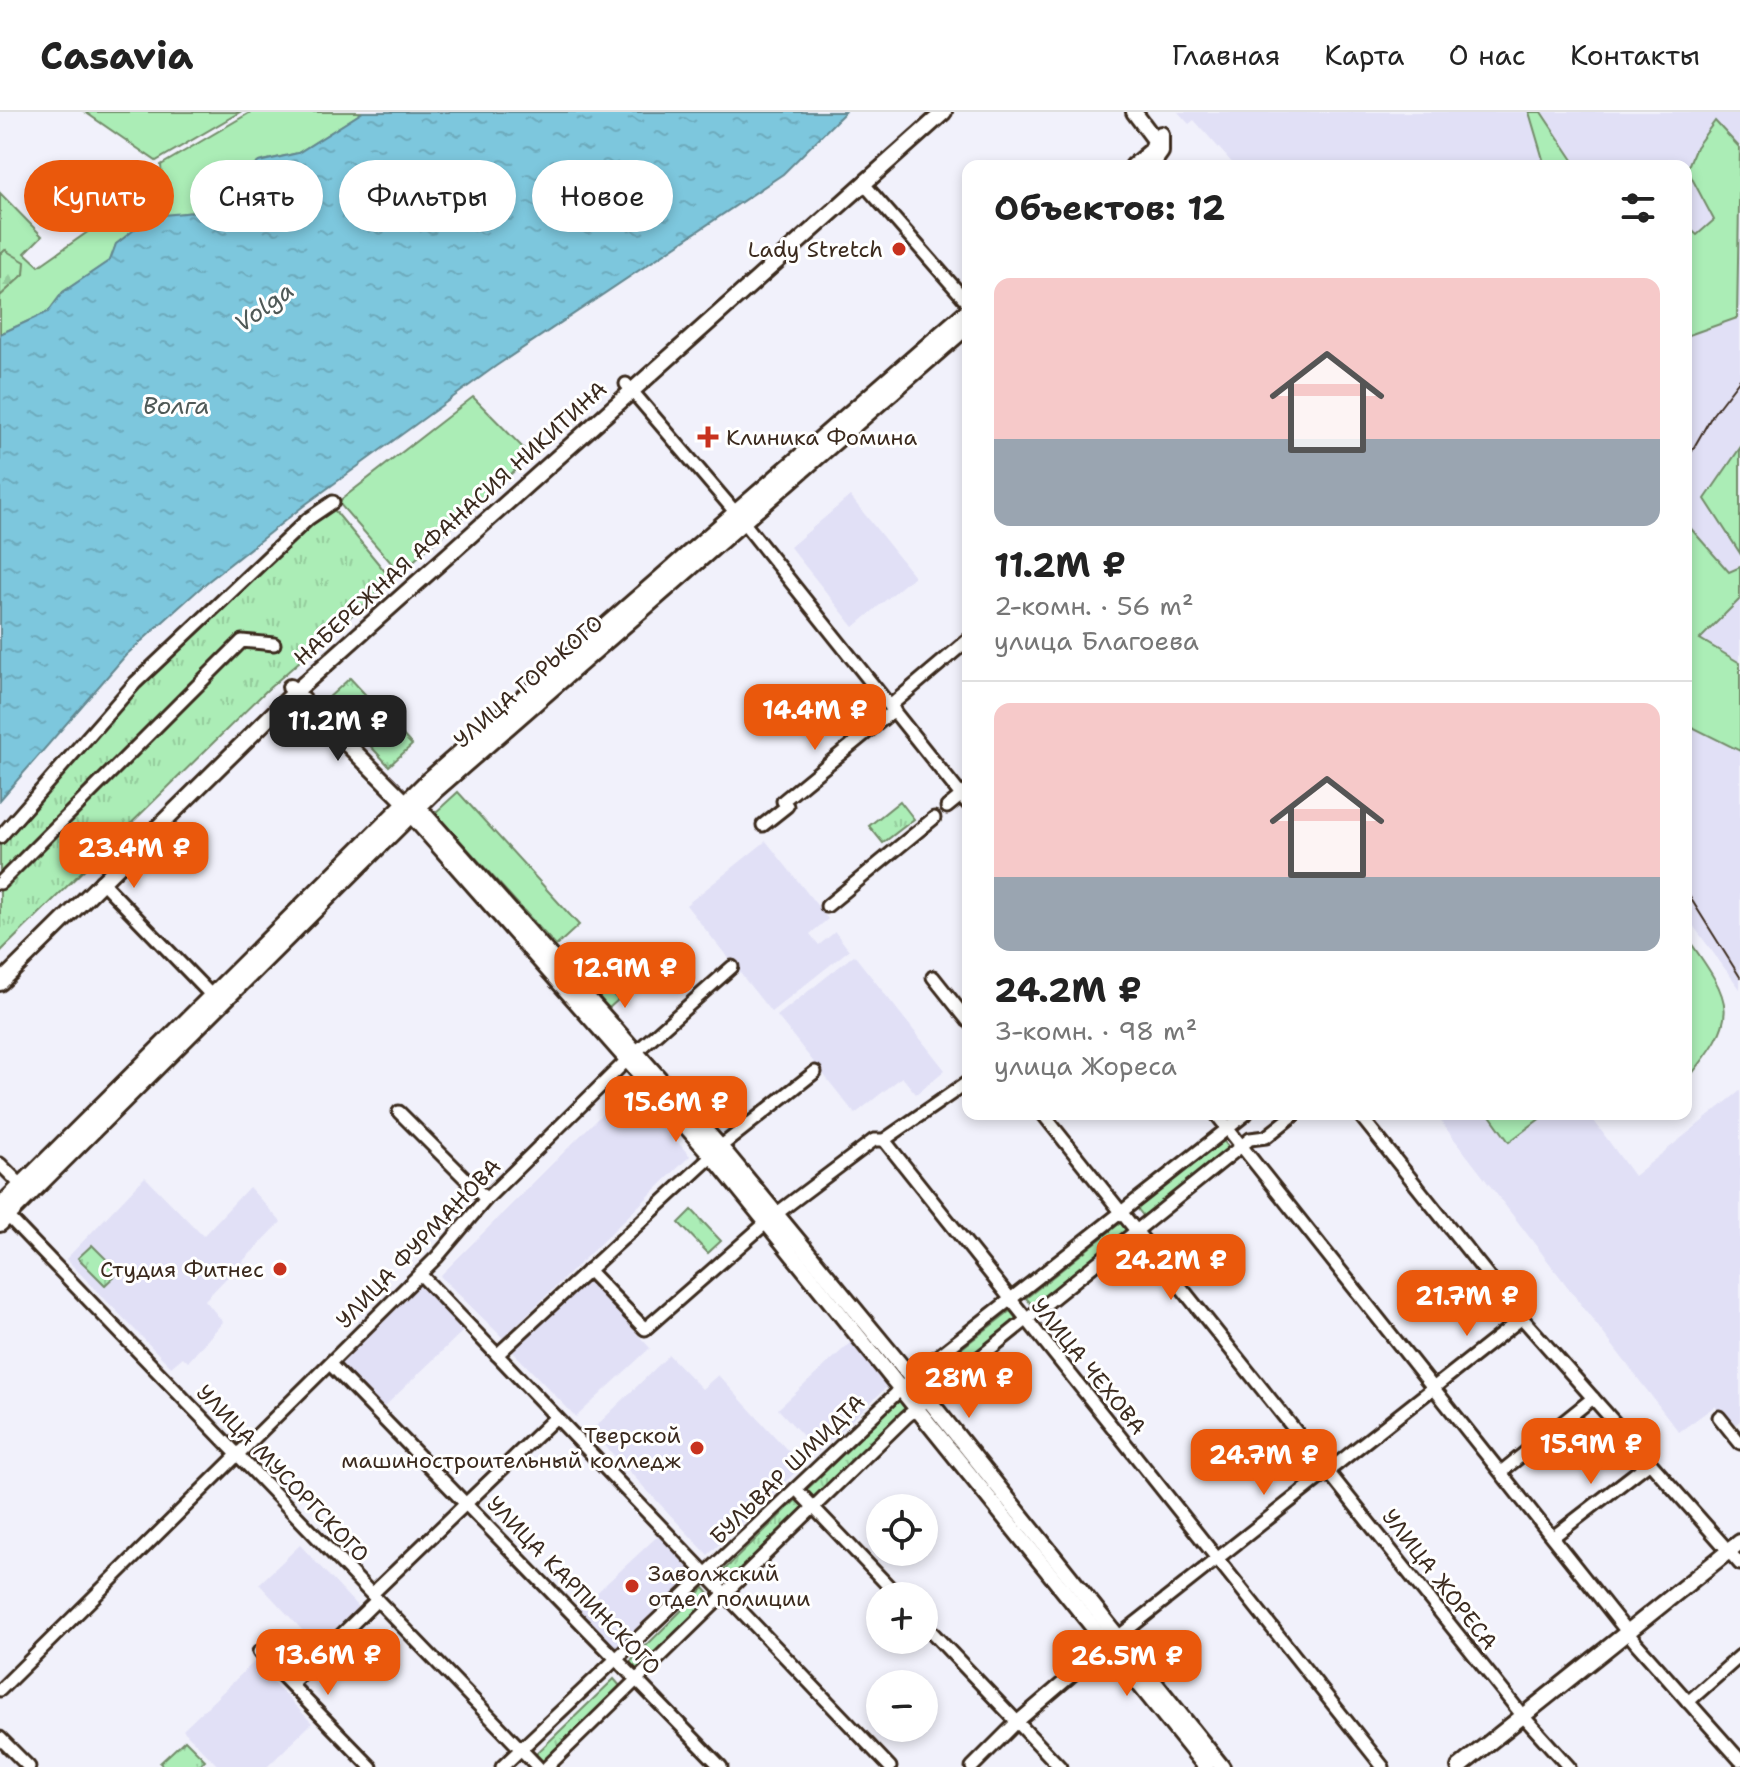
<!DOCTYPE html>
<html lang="ru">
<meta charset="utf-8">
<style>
body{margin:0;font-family:"Shantell Sans",sans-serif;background:#f6f6f6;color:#222;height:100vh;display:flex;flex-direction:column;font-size:30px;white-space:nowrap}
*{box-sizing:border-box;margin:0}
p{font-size:26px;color:#767676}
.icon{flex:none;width:44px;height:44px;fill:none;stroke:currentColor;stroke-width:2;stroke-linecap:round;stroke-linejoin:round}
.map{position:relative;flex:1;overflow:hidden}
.drawer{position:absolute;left:962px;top:48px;width:730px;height:960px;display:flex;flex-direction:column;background:#fff;border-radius:16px;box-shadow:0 4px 12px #0003}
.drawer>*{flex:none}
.top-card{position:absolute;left:24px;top:48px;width:760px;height:72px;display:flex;gap:16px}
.buttons{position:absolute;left:866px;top:1382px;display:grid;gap:16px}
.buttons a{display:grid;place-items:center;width:72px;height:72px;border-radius:50%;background:#fff;box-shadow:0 4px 12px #0003;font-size:40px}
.price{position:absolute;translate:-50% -68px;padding:0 18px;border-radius:16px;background:#ea580c;color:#fff;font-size:26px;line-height:52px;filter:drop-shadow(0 2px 4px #0008)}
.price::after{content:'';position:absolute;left:50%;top:48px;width:24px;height:18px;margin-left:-12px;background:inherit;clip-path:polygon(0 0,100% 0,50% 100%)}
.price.on{background:#222;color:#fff}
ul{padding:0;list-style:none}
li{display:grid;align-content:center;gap:16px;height:424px;padding:0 32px}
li+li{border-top:2px solid #e0e0e0}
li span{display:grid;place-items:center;height:248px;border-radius:16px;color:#555}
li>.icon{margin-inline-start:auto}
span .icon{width:144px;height:144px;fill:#fffc;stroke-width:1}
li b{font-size:34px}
h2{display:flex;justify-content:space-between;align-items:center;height:96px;padding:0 32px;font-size:34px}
.pill{padding:0 28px;border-radius:36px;background:#fff;box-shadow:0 4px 12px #0003;font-size:28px;line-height:72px}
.pill.on{background:#ea580c;color:#fff}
header{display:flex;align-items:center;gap:48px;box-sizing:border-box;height:112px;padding:0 40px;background:#fff;border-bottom:2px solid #e0e0e0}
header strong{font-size:38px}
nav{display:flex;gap:44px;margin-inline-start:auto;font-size:28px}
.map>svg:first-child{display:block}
.built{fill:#e1e0f6}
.grass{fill:#abedb6;stroke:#738c6a;stroke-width:2}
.forest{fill:url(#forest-firs);stroke:#738c6a;stroke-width:2}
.park{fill:url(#park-tufts);stroke:#738c6a;stroke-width:2}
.water{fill:url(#water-ripples);stroke:#638891;stroke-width:2}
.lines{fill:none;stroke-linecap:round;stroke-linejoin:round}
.minor-casing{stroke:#3b2a1e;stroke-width:17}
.major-casing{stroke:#3b2a1e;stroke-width:20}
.minor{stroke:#fff;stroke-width:11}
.major{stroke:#fff;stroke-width:14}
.rail{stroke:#3b2a1e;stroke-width:2}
.poi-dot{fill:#c8321e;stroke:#fff;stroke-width:3}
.labels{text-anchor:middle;stroke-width:6;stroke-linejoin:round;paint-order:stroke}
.poi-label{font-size:22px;fill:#3b2a1e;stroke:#fff;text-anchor:end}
.street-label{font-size:22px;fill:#3b2a1e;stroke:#fff}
.water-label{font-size:24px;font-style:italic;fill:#4f5957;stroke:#fff}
</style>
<header>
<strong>Casavia</strong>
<nav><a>Главная</a><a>Карта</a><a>О нас</a><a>Контакты</a></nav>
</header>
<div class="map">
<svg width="1740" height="1655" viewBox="0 0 1740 1655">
<defs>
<pattern id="forest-firs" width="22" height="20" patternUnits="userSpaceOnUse" patternTransform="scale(2)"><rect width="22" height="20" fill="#abedb6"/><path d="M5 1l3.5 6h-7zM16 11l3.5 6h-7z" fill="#94cb9c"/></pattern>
<pattern id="park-tufts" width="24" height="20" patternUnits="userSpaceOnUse" patternTransform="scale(2)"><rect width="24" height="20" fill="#abedb6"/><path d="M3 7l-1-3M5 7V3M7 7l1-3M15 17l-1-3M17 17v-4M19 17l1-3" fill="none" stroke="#94cb9c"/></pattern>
<pattern id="water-ripples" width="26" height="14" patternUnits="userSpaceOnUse" patternTransform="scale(2)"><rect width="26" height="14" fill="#7dc7dd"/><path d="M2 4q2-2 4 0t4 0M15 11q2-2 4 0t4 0" fill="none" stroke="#6dabbd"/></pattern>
</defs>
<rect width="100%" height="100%" fill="#f1f1fb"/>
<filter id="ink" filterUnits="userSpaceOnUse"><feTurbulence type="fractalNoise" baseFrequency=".0125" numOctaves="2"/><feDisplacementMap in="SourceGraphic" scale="16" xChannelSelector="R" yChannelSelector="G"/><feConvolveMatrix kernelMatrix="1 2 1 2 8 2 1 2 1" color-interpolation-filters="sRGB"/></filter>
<g filter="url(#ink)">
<g class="built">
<path d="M1178,0H1740V877L1686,804V54H1235L1194,8L1189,12Z"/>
<path d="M850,384L914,464L854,515L790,435Z"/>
<path d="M766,729L828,807L810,822L819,833L835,820L849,838L771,900L686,793Z"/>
<path d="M854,843L945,958L916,982L902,965L855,1002L777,904Z"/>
<path d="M629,975L690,1044L503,1226L440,1164Z"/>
<path d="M1740,979V1309L1732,1315L1715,1294L1679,1320L1435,1002H1589L1634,1064Z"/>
<path d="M145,1065L203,1124L249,1075L281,1110L205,1188L223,1210L188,1250L183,1245L171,1255L66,1147Z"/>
<path d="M587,1166L650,1236L576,1305L511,1238Z"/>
<path d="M420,1170L465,1217L381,1298L335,1251Z"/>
<path d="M851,1230L887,1275L818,1340L778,1297Z"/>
<path d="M669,1243L702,1277L718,1263L802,1354L708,1443L591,1319Z"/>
<path d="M662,1420L699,1458L615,1538L577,1499Z"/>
<path d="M300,1433L358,1495L317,1534L259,1472Z"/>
<path d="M254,1550L312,1611L267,1655H219L183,1618Z"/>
</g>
<g class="grass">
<path d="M85,0H240L156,49Z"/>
<path d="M251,0H363L298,41L259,50L195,100L152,105L116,132L111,148L63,180L48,200L0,222V184L24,162L6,138L0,143V81L42,124L25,141L39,154L162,68L161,53Z"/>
<path d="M1529,0H1541L1577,54H1545Z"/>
<path d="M1715,9L1740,36L1737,206L1686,224V113L1697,123L1714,108L1687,57L1696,35Z"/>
<path d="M473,285L531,344L400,461L338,390Z"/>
<path d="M1740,336V441L1705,387Z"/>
<path d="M1686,411L1729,460L1740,455V487L1700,527L1740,551V639L1686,612Z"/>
<path d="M458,680L579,813L556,834L435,701Z"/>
<path d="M1686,824C1735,893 1740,904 1686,969Z"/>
<path d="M583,849L618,888L609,896L573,857Z"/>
<path d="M1489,1002H1546L1509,1030Z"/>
<path d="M1222,1027L1230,1037L1145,1106L1137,1096Z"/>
<path d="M1124,1108L1131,1117L1034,1195L1026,1186Z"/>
</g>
<path class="forest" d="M5,138L25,150L24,162L0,184V143Z"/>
<g class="park">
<path d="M331,394L392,468L267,578L0,840V731L136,571L245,467Z"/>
<path d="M350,566L412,633L389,654L327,587Z"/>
<path d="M900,689L914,707L883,731L869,714Z"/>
<path d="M692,1098L721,1129L708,1141L679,1111Z"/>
<path d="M92,1133L119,1160L105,1173L78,1146Z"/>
<path d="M1010,1199L1018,1209L932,1276L923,1266Z"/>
<path d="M899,1288L906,1297L729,1470L721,1461Z"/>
<path d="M704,1476L713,1486L639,1560L630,1550Z"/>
<path d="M614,1567L621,1575L543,1651L535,1643Z"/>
<path d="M185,1628L205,1648L198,1655H164L160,1651Z"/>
</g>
<path class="water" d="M363,0H845L783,62L496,254L306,392L206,471L126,543L0,688V222L48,200L63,180L110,148L116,132L152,104L195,100L259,50L298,41Z"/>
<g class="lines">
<defs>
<g id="minor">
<path d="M864,72L968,191"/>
<path d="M626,272L736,401L968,692"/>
<path d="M890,594L968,528"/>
<path d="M947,695L968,678"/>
<path d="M763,713L787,694L783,689L894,598"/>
<path d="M0,725L135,571L308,407L333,390"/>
<path d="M101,769L215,887"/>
<path d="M0,771L242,529L274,532"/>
<path d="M827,794L934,706"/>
<path d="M933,865L968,909"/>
<path d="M637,939L732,855"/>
<path d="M399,1000L486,1087"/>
<path d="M1043,1002L1522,1603L1569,1655"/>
<path d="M1216,1002L1636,1531L1740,1648"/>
<path d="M1359,1002L1522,1206L1740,1452"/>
<path d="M884,1028L1383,1655"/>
<path d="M720,1035L815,960"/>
<path d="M0,1052L21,1073"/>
<path d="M3,1099L538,1655"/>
<path d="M776,1102L874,1028H884L968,970"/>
<path d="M588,1158L645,1217L767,1110"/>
<path d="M420,1162L890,1655"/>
<path d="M497,1243L712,1044"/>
<path d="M330,1252L721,1655"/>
<path d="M1719,1305L1740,1331"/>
<path d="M1501,1360L1593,1286"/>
<path d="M796,1377L898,1484"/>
<path d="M1553,1425L1650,1350"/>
<path d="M372,1482L556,1305"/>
<path d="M924,1512L1060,1655"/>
<path d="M1118,1525L1522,1206"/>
<path d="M259,1540L371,1655"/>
<path d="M291,1572L377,1488"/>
<path d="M0,1578L437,1145L486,1087L628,947"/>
<path d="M1688,1590L1740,1544"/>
<path d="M0,1626L29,1655"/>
<path d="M502,1655L923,1256L1246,1002"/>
<path d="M547,1655L906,1305L1250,1027L1266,1025L1295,1002"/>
<path d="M972,1655L1017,1610L1108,1532"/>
</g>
<g id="major">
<path d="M1133,54L1152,38L1155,28L1134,0"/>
<path d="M1151,54L1161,40V22"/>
<path d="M290,575L405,690L418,695L729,1045L904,1257L1222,1655"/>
<path d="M407,698L720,1053L1206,1655"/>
<path d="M0,871L295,580L944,0"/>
<path d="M0,1094L427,669L968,198"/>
<path d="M0,1112L436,678L968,214"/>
<path d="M1459,1655L1740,1430"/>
</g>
</defs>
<use href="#minor" class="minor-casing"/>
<use href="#major" class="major-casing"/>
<use href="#minor" class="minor"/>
<use href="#major" class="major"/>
<g class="rail">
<path d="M1686,349L1713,302L1740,267"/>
<path d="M1686,779L1740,865"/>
</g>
</g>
</g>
<g class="poi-dot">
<circle cx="899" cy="137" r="8"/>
<path d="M704 313h8v8h8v8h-8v8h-8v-8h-8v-8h8z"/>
<circle cx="280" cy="1157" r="8"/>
<circle cx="697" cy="1336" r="8"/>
<circle cx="632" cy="1474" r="8"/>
</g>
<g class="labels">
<g class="poi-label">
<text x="883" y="145">Lady Stretch</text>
<text x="726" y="333" text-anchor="start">Клиника Фомина</text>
<text x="264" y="1165">Студия Фитнес</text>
<text x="681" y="1331">Тверской<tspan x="681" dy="25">машиностроительный колледж</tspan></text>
<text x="648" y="1469" text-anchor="start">Заволжский<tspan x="648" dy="25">отдел полиции</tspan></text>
</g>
<g class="street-label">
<text transform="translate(450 411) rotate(-42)" y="8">НАБЕРЕЖНАЯ АФАНАСИЯ НИКИТИНА</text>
<text transform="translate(528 569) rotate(-41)" y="8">УЛИЦА ГОРЬКОГО</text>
<text transform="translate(418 1131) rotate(-46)" y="8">УЛИЦА ФУРМАНОВА</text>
<text transform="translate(1089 1254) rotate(51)" y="8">УЛИЦА ЧЕХОВА</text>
<text transform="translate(787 1357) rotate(-44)" y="8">БУЛЬВАР ШМИДТА</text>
<text transform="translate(283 1361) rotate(46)" y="8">УЛИЦА МУСОРГСКОГО</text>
<text transform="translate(1440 1467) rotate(52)" y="8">УЛИЦА ЖОРЕСА</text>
<text transform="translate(574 1473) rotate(46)" y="8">УЛИЦА КАРПИНСКОГО</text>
</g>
<g class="water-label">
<text transform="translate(264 195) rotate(-36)" y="8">Volga</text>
<text x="176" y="302">Волга</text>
</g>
</g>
</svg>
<div class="buttons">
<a><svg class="icon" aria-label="locate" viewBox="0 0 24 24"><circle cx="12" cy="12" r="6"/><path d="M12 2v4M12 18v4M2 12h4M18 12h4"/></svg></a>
<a>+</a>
<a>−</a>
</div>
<b class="price" style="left:815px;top:640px">14.4M ₽</b>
<b class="price on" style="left:338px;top:651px">11.2M ₽</b>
<b class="price" style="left:134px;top:778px">23.4M ₽</b>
<b class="price" style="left:625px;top:898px">12.9M ₽</b>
<b class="price" style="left:676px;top:1032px">15.6M ₽</b>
<b class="price" style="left:1171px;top:1190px">24.2M ₽</b>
<b class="price" style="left:1467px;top:1226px">21.7M ₽</b>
<b class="price" style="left:969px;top:1308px">28M ₽</b>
<b class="price" style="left:1591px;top:1374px">15.9M ₽</b>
<b class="price" style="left:1264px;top:1385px">24.7M ₽</b>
<b class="price" style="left:328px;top:1585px">13.6M ₽</b>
<b class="price" style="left:1127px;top:1586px">26.5M ₽</b>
<div class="top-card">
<a class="pill on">Купить</a>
<a class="pill">Снять</a>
<a class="pill">Фильтры</a>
<a class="pill">Новое</a>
</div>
<section class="drawer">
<h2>Объектов: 12<svg class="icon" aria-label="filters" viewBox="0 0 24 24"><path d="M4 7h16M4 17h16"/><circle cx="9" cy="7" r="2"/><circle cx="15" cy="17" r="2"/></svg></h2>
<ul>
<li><span style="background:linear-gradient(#f6c9c9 65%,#9aa5b1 0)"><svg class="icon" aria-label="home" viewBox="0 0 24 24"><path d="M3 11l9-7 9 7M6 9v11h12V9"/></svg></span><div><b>11.2M ₽</b><p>2-комн. · 56 m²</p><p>улица Благоева</p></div></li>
<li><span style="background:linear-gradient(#f6c9c9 70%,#9aa5b1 0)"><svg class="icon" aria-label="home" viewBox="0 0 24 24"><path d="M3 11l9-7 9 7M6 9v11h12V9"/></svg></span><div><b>24.2M ₽</b><p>3-комн. · 98 m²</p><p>улица Жореса</p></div></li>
</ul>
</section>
</div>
